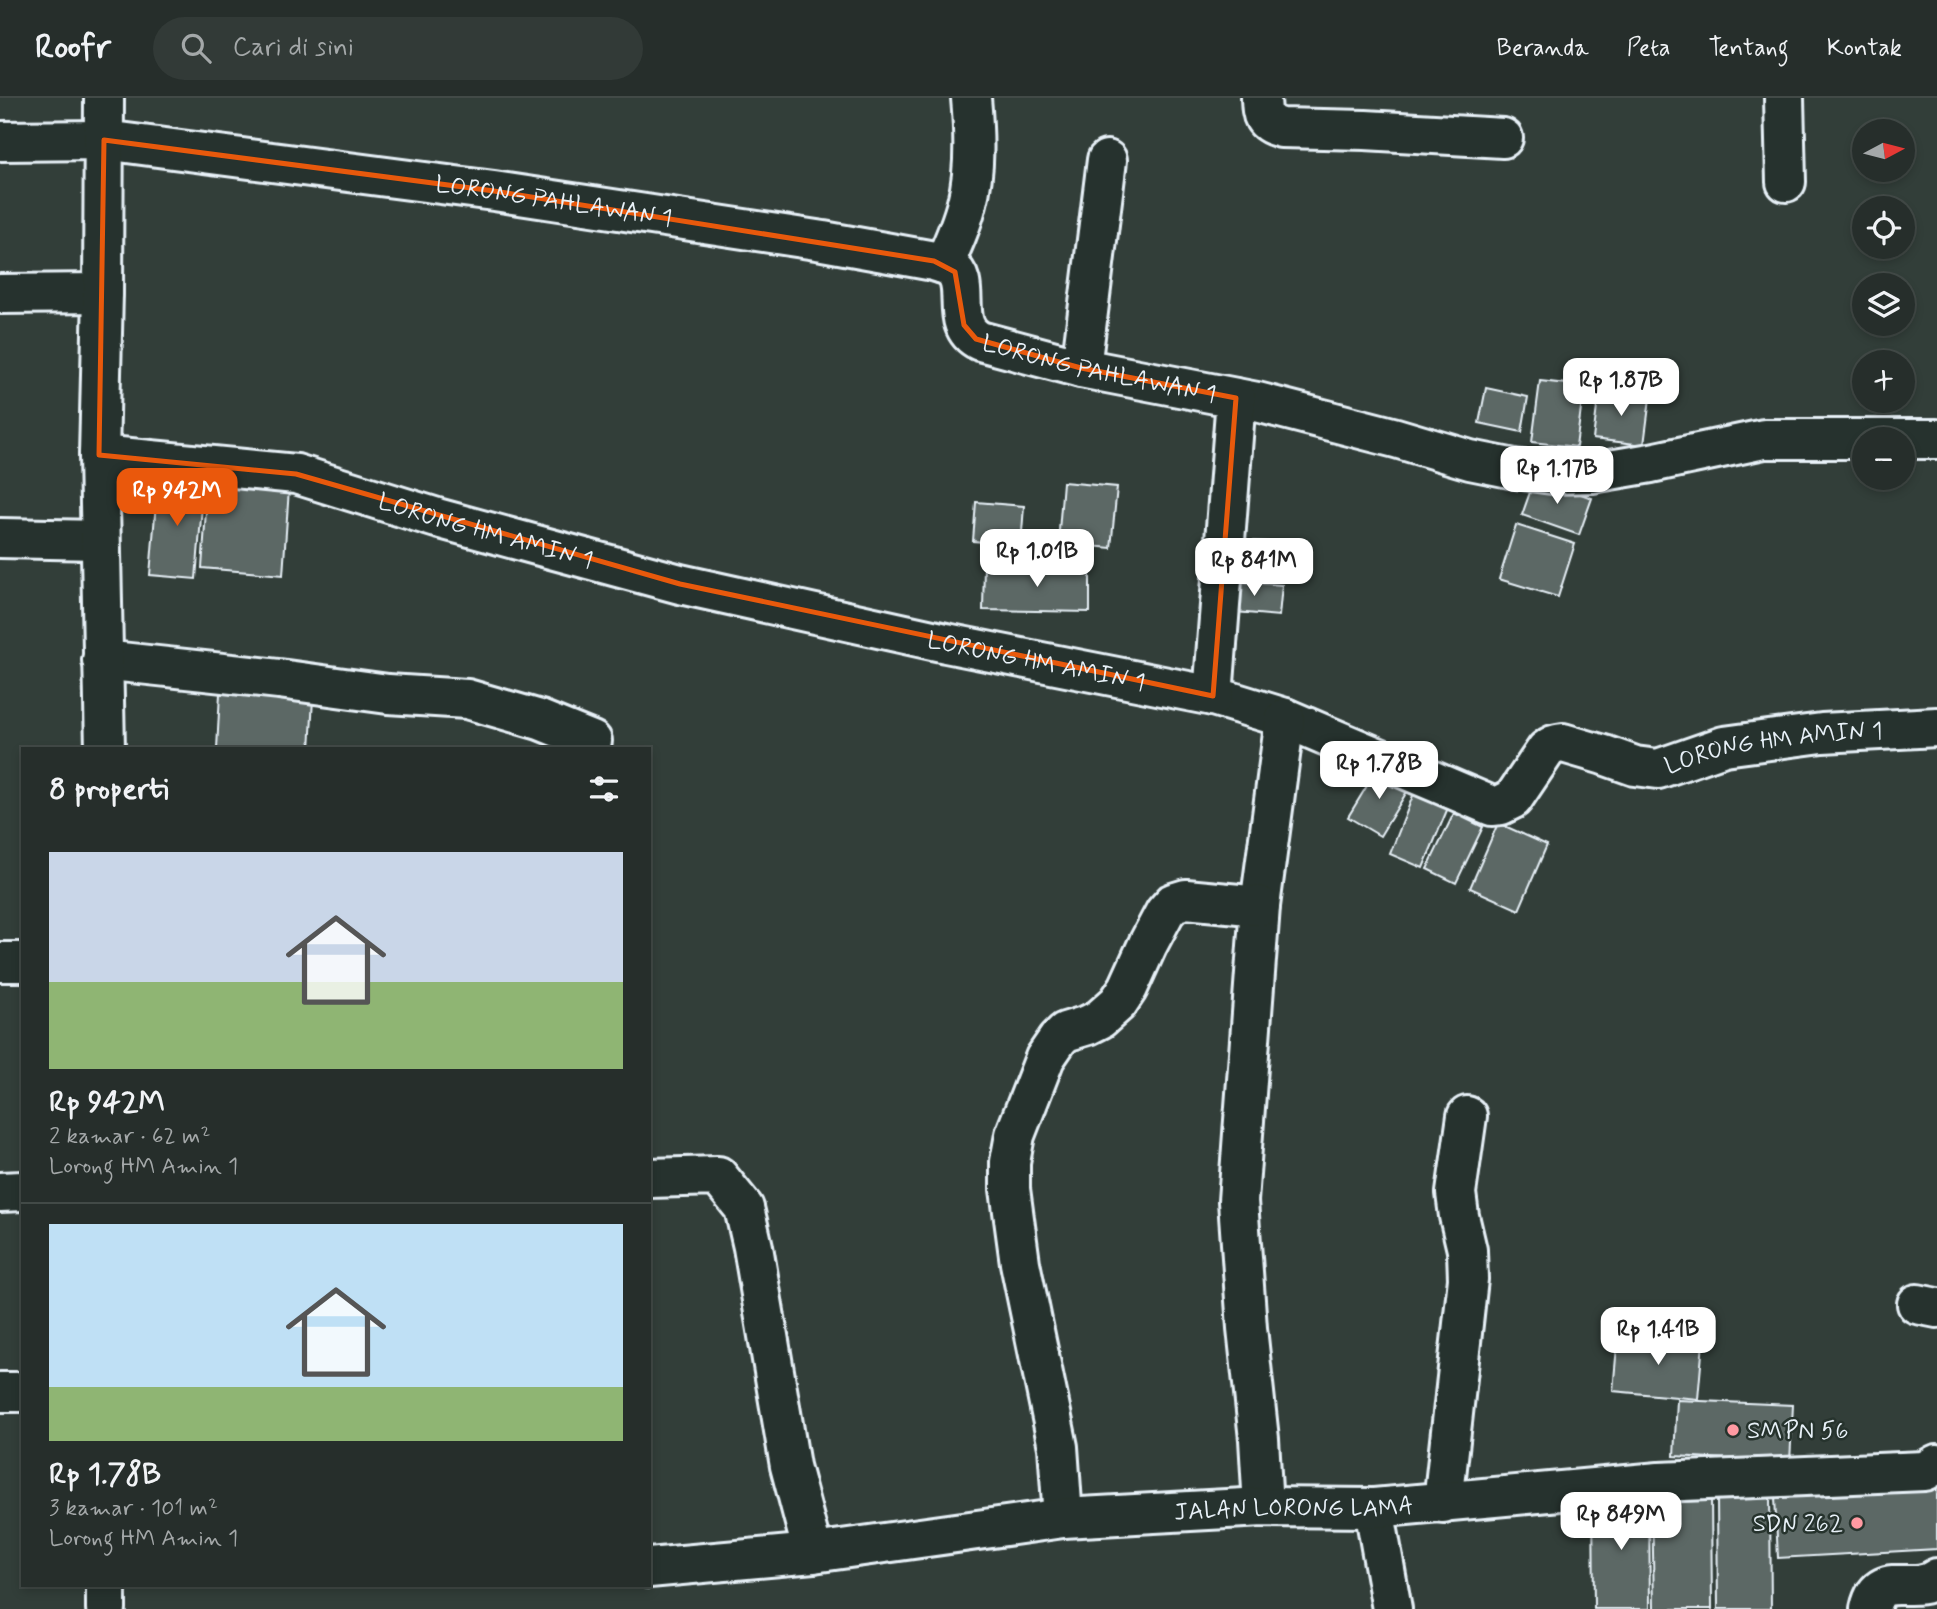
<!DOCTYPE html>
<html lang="id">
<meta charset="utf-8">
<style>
body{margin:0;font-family:Mynerve,sans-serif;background:#323a37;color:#f1f3f6;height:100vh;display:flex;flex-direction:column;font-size:26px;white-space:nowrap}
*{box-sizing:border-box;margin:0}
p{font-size:23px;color:#a4a8a9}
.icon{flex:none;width:38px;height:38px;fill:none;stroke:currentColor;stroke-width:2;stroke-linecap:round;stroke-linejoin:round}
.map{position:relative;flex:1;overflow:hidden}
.sheet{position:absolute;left:21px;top:649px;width:630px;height:840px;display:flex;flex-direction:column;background:#262e2b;border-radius:0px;box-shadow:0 4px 10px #0003,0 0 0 2px #424a47}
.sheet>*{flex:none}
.needle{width:46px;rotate:83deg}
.buttons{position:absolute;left:1852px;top:21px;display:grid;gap:14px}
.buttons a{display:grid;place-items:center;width:63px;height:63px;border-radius:50%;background:#262e2b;box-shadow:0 4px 10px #0003,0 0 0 2px #424a47;font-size:35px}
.price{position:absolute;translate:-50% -60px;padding:0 16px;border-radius:14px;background:#fff;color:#222;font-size:23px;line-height:46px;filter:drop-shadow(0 2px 4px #0008)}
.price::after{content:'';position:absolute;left:50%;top:42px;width:21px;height:16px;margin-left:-10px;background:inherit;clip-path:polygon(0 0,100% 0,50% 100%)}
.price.current{background:#ea580c;color:#fff}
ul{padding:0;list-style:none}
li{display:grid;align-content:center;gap:14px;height:371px;padding:0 28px}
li+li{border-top:2px solid #424a47}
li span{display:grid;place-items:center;height:217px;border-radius:0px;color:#555}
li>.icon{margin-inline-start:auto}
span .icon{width:126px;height:126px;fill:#fffc;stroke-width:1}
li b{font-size:30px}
h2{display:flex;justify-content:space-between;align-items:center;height:84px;padding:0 28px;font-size:30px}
header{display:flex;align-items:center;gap:42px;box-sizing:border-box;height:98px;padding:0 35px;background:#262e2b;border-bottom:2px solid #424a47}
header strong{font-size:33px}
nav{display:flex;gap:38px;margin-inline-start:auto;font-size:24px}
.search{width:490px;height:63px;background:#323a37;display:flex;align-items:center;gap:18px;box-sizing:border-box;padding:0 24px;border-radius:38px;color:#a4a8a9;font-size:26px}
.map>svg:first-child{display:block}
.building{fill:#5c6865;stroke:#e8f1f8;stroke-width:2}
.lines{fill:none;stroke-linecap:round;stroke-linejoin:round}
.minor-casing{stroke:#e8f1f8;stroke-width:44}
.secondary-casing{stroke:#e8f1f8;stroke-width:44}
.minor{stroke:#26332d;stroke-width:38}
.secondary{stroke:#26332d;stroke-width:38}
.marked{fill:none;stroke:#e8590c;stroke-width:5;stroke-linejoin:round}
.poi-dot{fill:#ff9aa2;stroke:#26332d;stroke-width:2.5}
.labels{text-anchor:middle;stroke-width:5;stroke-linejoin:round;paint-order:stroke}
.street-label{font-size:24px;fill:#e8f1f8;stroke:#26332d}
.poi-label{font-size:24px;fill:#e8f1f8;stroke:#26332d;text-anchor:start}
</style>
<header>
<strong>Roofr</strong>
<div class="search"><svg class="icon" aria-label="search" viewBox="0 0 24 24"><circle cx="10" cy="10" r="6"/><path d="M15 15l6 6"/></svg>Cari di sini</div>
<nav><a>Beranda</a><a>Peta</a><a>Tentang</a><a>Kontak</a></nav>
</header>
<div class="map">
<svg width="1937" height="1511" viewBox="0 0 1937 1511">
<rect width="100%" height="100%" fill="#323e39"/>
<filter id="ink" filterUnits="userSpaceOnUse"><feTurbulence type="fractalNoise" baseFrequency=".0143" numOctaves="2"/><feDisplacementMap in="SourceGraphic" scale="14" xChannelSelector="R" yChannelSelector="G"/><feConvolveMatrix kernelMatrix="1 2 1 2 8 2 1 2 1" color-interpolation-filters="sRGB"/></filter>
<g filter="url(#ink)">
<g class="building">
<path d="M1540,283L1584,288L1576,349L1532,344Z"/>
<path d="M1486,290L1528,299L1522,334L1479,325Z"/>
<path d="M1599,293L1650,300L1644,347L1593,341Z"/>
<path d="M158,380L204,383L196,481L150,477Z"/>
<path d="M1535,380L1592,400L1579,437L1522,417Z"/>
<path d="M208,384L289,391L283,477L202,470Z"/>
<path d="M1063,384L1117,389L1111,450L1058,445Z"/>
<path d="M976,404L1024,408L1021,447L973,443Z"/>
<path d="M1516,427L1575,446L1558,499L1499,481Z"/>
<path d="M1226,442L1292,445L1290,479L1224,475Z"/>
<path d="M984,468L1090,470V514L983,512Z"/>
<path d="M1228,483L1282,487L1279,518L1225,513Z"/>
<path d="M220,595L313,601L310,651H217Z"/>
<path d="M1379,668L1411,687L1380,738L1348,719Z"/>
<path d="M1416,690L1450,705L1423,770L1390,756Z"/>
<path d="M1454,715L1483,729L1456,785L1427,771Z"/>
<path d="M1498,725L1547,747L1519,812L1470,790Z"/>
<path d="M1618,1237L1703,1244L1698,1301L1613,1293Z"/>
<path d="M1677,1302L1793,1307L1790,1364L1674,1358Z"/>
<path d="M1937,1390V1451L1778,1460L1775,1399Z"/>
<path d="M1711,1397L1712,1511H1654L1652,1398Z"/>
<path d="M1593,1398H1649L1650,1511H1594Z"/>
<path d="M1717,1399H1770L1771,1511H1718Z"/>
</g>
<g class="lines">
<defs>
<g id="minor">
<path d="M1261,0C1262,18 1262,25 1281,30L1365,32L1503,40"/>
<path d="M1784,0L1786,84"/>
<path id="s1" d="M0,43L104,42L494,93L823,143L934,163C939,165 945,166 950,169C974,185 947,227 980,243L1081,270L1257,304L1396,340L1470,362L1515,371L1552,376L1592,375L1651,365L1764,341H1937"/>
<path d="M944,166C953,146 962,126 967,105C976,72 974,33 971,0"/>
<path d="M0,196L103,195"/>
<path d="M1081,270L1107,62"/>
<path id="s2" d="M99,357L296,376L437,420L680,486L946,545L1213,598L1285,620L1492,708L1501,707L1513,701L1546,652C1552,647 1555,646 1563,645L1604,657L1635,668L1658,671L1724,648L1822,635L1937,629"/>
<path d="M0,440L100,442"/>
<path d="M102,562L279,581L388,596L467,601L540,622L592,643"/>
<path d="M1213,598L1236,300"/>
<path d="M0,864H23"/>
<path d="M649,1080L718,1078L744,1110L753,1149L790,1368L813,1455"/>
<path d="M0,1094L23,1093"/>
<path d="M1917,1206L1937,1210"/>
<path d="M0,1294H23"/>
<path d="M1443,1405L1468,1181L1467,1152L1459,1118L1456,1095L1467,1018"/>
<path d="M1263,1409L1259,1341L1247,1230L1238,1103L1260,808L1285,620"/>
<path d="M1374,1410L1392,1511"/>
<path d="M1063,1420L1058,1349L1020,1165L1010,1091V1064L1015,1037L1045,960L1058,941L1065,934L1088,927L1100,921L1118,905L1128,890L1148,846L1165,814L1173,805L1186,801L1260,808"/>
<path id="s3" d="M649,1470L813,1455L1063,1420L1263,1409L1374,1410L1659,1384L1925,1373L1937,1366"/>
<path d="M1870,1511C1879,1469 1911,1499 1937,1480"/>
</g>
<g id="secondary">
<path d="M104,0L103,195L99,357L105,651"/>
<path d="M106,1511V1488"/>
</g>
</defs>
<use href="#minor" class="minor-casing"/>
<use href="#secondary" class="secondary-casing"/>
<use href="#minor" class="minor"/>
<use href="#secondary" class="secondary"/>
</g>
</g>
<path class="marked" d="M104,42L494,93L934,163L955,174L964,227L976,241L1081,270L1236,300L1213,598L680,486L296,376L99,357Z"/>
<g class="poi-dot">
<circle cx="1733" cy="1332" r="7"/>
<circle cx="1857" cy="1425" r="7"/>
</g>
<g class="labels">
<g class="street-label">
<text dy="8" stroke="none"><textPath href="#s1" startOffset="558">LORONG PAHLAWAN 1</textPath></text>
<text dy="8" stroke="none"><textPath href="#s1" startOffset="1167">LORONG PAHLAWAN 1</textPath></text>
<text dy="8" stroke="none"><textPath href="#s2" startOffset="396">LORONG HM AMIN 1</textPath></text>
<text dy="8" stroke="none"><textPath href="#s2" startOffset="962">LORONG HM AMIN 1</textPath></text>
<text dy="8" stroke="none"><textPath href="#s2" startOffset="1760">LORONG HM AMIN 1</textPath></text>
<text dy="8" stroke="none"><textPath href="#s3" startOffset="648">JALAN LORONG LAMA</textPath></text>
</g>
<g class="poi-label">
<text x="1747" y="1340">SMPN 56</text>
<text x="1843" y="1433" text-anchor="end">SDN 262</text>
</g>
</g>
</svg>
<div class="buttons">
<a><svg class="needle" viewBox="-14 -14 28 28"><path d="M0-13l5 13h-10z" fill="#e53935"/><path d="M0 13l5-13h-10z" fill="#a4a8a9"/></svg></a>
<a><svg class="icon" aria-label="locate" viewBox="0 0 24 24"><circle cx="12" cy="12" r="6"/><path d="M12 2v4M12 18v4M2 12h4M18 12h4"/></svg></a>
<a><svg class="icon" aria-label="layers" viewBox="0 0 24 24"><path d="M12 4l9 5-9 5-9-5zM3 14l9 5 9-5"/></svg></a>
<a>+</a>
<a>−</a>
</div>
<b class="price" style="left:1621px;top:320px">Rp 1.87B</b>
<b class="price" style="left:1557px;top:408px">Rp 1.17B</b>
<b class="price current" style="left:177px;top:430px">Rp 942M</b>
<b class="price" style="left:1037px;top:491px">Rp 1.01B</b>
<b class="price" style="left:1254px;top:500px">Rp 841M</b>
<b class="price" style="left:1379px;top:703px">Rp 1.78B</b>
<b class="price" style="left:1658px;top:1269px">Rp 1.41B</b>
<b class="price" style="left:1621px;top:1454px">Rp 849M</b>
<section class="sheet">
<h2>8 properti<svg class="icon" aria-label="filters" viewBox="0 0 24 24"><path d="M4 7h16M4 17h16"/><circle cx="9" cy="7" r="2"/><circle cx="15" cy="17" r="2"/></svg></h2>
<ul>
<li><span style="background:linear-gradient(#c9d6e8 60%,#8fb573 0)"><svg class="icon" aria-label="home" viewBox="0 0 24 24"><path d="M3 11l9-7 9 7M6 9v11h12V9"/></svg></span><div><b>Rp 942M</b><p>2 kamar · 62 m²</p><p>Lorong HM Amin 1</p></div></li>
<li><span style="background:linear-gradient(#bfe0f5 75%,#8fb573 0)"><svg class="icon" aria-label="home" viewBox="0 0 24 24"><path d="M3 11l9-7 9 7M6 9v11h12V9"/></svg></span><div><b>Rp 1.78B</b><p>3 kamar · 101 m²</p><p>Lorong HM Amin 1</p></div></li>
</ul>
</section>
</div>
